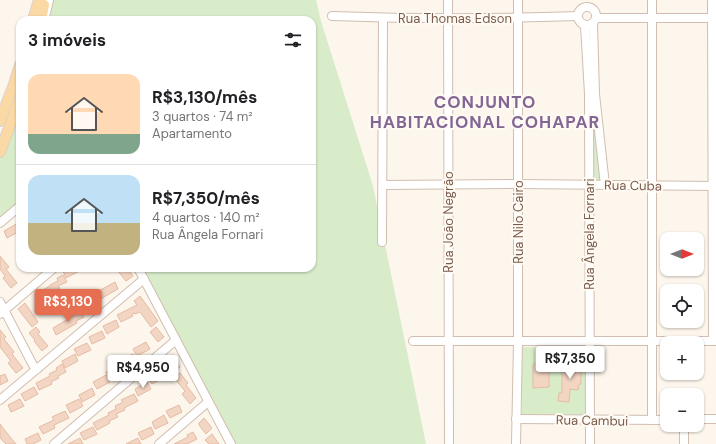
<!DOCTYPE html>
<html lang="pt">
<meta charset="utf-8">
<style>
body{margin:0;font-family:"DM Sans",sans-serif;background:#f6f6f6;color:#202124;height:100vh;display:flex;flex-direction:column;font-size:15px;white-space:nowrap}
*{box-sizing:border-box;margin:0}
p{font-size:13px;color:#757577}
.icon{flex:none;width:22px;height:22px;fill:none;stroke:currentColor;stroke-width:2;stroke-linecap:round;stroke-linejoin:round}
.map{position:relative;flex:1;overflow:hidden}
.side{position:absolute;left:16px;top:16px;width:300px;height:256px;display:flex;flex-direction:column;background:#fff;border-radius:12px;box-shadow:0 1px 3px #0004}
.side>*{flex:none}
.needle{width:26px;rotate:90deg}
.tools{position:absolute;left:660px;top:232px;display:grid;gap:8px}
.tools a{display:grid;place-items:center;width:44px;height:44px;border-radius:8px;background:#fff;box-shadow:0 1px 3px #0004;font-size:20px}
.price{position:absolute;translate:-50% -34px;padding:0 9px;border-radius:4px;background:#fff;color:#222;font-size:13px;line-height:26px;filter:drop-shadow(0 1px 2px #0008)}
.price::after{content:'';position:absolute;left:50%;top:24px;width:12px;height:9px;margin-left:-6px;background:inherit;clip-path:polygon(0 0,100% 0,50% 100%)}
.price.on{background:#e76f51;color:#fff}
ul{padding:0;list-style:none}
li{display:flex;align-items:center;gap:12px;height:100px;padding:0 12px}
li+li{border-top:1px solid #e0e0e0}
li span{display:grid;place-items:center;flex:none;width:112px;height:80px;border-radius:12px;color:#555}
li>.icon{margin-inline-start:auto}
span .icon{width:48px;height:48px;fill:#fffc;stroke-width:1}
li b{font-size:17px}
h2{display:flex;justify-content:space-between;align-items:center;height:48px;padding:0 12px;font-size:17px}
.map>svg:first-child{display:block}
.green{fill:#d8ecc9}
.building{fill:#f3d5c3;stroke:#e6bba3}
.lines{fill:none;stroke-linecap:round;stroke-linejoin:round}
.minor-casing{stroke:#d1beb0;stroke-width:10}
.major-casing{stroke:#dad1cd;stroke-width:12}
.minor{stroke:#fff;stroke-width:8}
.major{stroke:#fbd9a5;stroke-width:10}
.labels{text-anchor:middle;stroke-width:4;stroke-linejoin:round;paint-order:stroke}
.street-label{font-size:13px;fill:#7a5c4d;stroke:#fffaf3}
.district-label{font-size:17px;font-weight:bold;letter-spacing:1px;fill:#846695;stroke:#fffaf3}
</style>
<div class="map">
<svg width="716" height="444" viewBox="0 0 716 444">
<rect width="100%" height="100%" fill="#fdf6ec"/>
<g class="green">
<path d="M53,0H316L321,21L373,186L426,444H231L139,268H312V20H48Z"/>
<path d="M14,119L20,131V202L0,219V155Z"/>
<path d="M593,121L602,180H593Z"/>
<path d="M522,347L585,348V415L522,414Z"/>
</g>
<g class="building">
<path d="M20,222V231L7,238L4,231Z"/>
<path d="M0,256L9,267L6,269L17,283L11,288L3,278L5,276L0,269Z"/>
<path d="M68,268H85L66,278L63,271Z"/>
<path d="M121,268H127L133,276L126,281L118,271Z"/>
<path d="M63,275L67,282L58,286L60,288L51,293L52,294L40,301L36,294L50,286V285L58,281L57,278Z"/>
<path d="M115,282L118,289L97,301L93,294Z"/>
<path d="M140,296L158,321L151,327L140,312L135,314L134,313L132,314L133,316L121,322L117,315L137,305L134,301Z"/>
<path d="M93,299L97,306L84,312L80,305Z"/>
<path d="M25,303L38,322L32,327L18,309Z"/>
<path d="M80,310L84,317L76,321L77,323L56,335L53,328L75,315L74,313Z"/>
<path d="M116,320L119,327L107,334L103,326Z"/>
<path d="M36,327L40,332L38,334L48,346L42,351L34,341L35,340L29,333Z"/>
<path d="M156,327L164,337L158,342L150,332Z"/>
<path d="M0,330L6,337L4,339L14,352L12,354L23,368L16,373L8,363L11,361L0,347Z"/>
<path d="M102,331L105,338L92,344L89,337Z"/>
<path d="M146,342L150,349L137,356L133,349Z"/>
<path d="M87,343L91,350L78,356L74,349Z"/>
<path d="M75,354L78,361L65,368L62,361Z"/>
<path d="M133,354L137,361L124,367L120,360Z"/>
<path d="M172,357L180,367L174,373L166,363Z"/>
<path d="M537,362H544L549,367V387L533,388V365Z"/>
<path d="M581,362V384H579L578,390L570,389L569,402L558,401L559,393H562V363Z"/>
<path d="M62,364L66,372L58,376L59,378L51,382L52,384L39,390L36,383L50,376L49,374L57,370L56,368Z"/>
<path d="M118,365L122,372L109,379L106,372Z"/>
<path d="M161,370L165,377L152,384L148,377Z"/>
<path d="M180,373L188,383L186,385L196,398L190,404L182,394L185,391L174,378Z"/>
<path d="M5,374L8,381L0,385V376Z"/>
<path d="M106,375L110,382L97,389L93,382Z"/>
<path d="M147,382L151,389L138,396L135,389Z"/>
<path d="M34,387L38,394L25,401L21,394Z"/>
<path d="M92,388L95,395L82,402L79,395Z"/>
<path d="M134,394L138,401L124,408L125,410L116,414L118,417L109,421L110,423L97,430L93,423L109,415L108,413L116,409L115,406L123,402L121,400Z"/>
<path d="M20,399L24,406L11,412L8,405Z"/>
<path d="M79,399L83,406L70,413L66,405Z"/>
<path d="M179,405L182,412L170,418L166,411Z"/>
<path d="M65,411L69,418L54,425L55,428L43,434L39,427L54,420L52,417Z"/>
<path d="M164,415L168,423L155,429L152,422Z"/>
<path d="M204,418L212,428L206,434L199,425V423Z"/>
<path d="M0,424L10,437L16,444H6L2,440L0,437Z"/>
<path d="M93,427L97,434L84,440L80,433Z"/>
<path d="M151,427L154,434L142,440L138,433Z"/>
<path d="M193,432L197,439L187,444H174L188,437L187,435Z"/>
<path d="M38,433L41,440L33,444H27L25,439Z"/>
<path d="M212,434L219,444H209L205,440Z"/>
<path d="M80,438L83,444H68Z"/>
<path d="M138,438L141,444H126Z"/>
</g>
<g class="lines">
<defs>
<g id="minor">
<path d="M448,0L449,444"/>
<path d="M652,0V420"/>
<path d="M712,0L713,341"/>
<circle cx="587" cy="16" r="9"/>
<path d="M46,13L49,0"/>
<path d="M332,16C414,19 496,19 578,16"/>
<path d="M596,18H716"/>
<path d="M593,23L595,94L605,185"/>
<path d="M585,25L589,94L590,444"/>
<path d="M383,185L518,184L716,186"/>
<path d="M0,223L20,206"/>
<path d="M382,242L383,18"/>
<path d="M138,268L231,444"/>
<path d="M0,302L34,367L37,369"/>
<path d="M0,314L54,268"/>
<path d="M413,341H716"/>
<path d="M0,400L144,279"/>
<path d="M516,419L667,420"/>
<path d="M697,419H716"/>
<path d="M684,425V444"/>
<path d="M54,444L176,340"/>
<path d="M159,444L208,402"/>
<path d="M516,444L518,341V0"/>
</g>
<g id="major">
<path d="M33,20L39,0"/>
<path d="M41,20L44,5"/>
<path d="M0,121L14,84L20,65"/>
<path d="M0,152L20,98"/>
</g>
</defs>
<use href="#minor" class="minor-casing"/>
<use href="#major" class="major-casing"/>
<use href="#minor" class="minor"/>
<use href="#major" class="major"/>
</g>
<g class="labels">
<g class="street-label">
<text x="455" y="23">Rua Thomas Edson</text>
<text transform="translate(633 185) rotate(1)" y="5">Rua Cuba</text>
<text transform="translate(448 222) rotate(-90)" y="5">Rua João Negrão</text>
<text transform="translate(518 222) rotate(-90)" y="5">Rua Nilo Cairo</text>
<text transform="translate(589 234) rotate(-90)" y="5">Rua Ângela Fornari</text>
<text transform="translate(592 420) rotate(1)" y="5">Rua Cambui</text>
</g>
<g class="district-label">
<text x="485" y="108">CONJUNTO<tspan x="485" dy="20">HABITACIONAL COHAPAR</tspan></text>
</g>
</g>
</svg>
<div class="tools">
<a><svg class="needle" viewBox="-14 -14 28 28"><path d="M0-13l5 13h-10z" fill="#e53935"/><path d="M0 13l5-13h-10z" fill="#757577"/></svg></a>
<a><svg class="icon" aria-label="locate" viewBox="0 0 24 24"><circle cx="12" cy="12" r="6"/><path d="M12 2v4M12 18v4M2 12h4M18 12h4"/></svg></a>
<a>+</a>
<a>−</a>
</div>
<b class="price on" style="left:68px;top:323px">R$3,130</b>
<b class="price" style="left:570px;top:380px">R$7,350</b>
<b class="price" style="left:143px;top:389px">R$4,950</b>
<section class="side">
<h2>3 imóveis<svg class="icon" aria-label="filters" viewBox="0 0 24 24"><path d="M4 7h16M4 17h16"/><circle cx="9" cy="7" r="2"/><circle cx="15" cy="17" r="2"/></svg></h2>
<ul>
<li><span style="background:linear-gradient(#ffd9b3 75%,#7fa58c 0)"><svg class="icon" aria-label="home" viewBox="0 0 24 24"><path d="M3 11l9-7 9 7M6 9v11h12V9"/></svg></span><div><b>R$3,130/mês</b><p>3 quartos · 74 m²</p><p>Apartamento</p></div></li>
<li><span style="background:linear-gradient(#bfe0f5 60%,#c2b280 0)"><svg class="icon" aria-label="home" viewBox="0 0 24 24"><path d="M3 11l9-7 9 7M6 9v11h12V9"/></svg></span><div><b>R$7,350/mês</b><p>4 quartos · 140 m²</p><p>Rua Ângela Fornari</p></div></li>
</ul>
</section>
</div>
